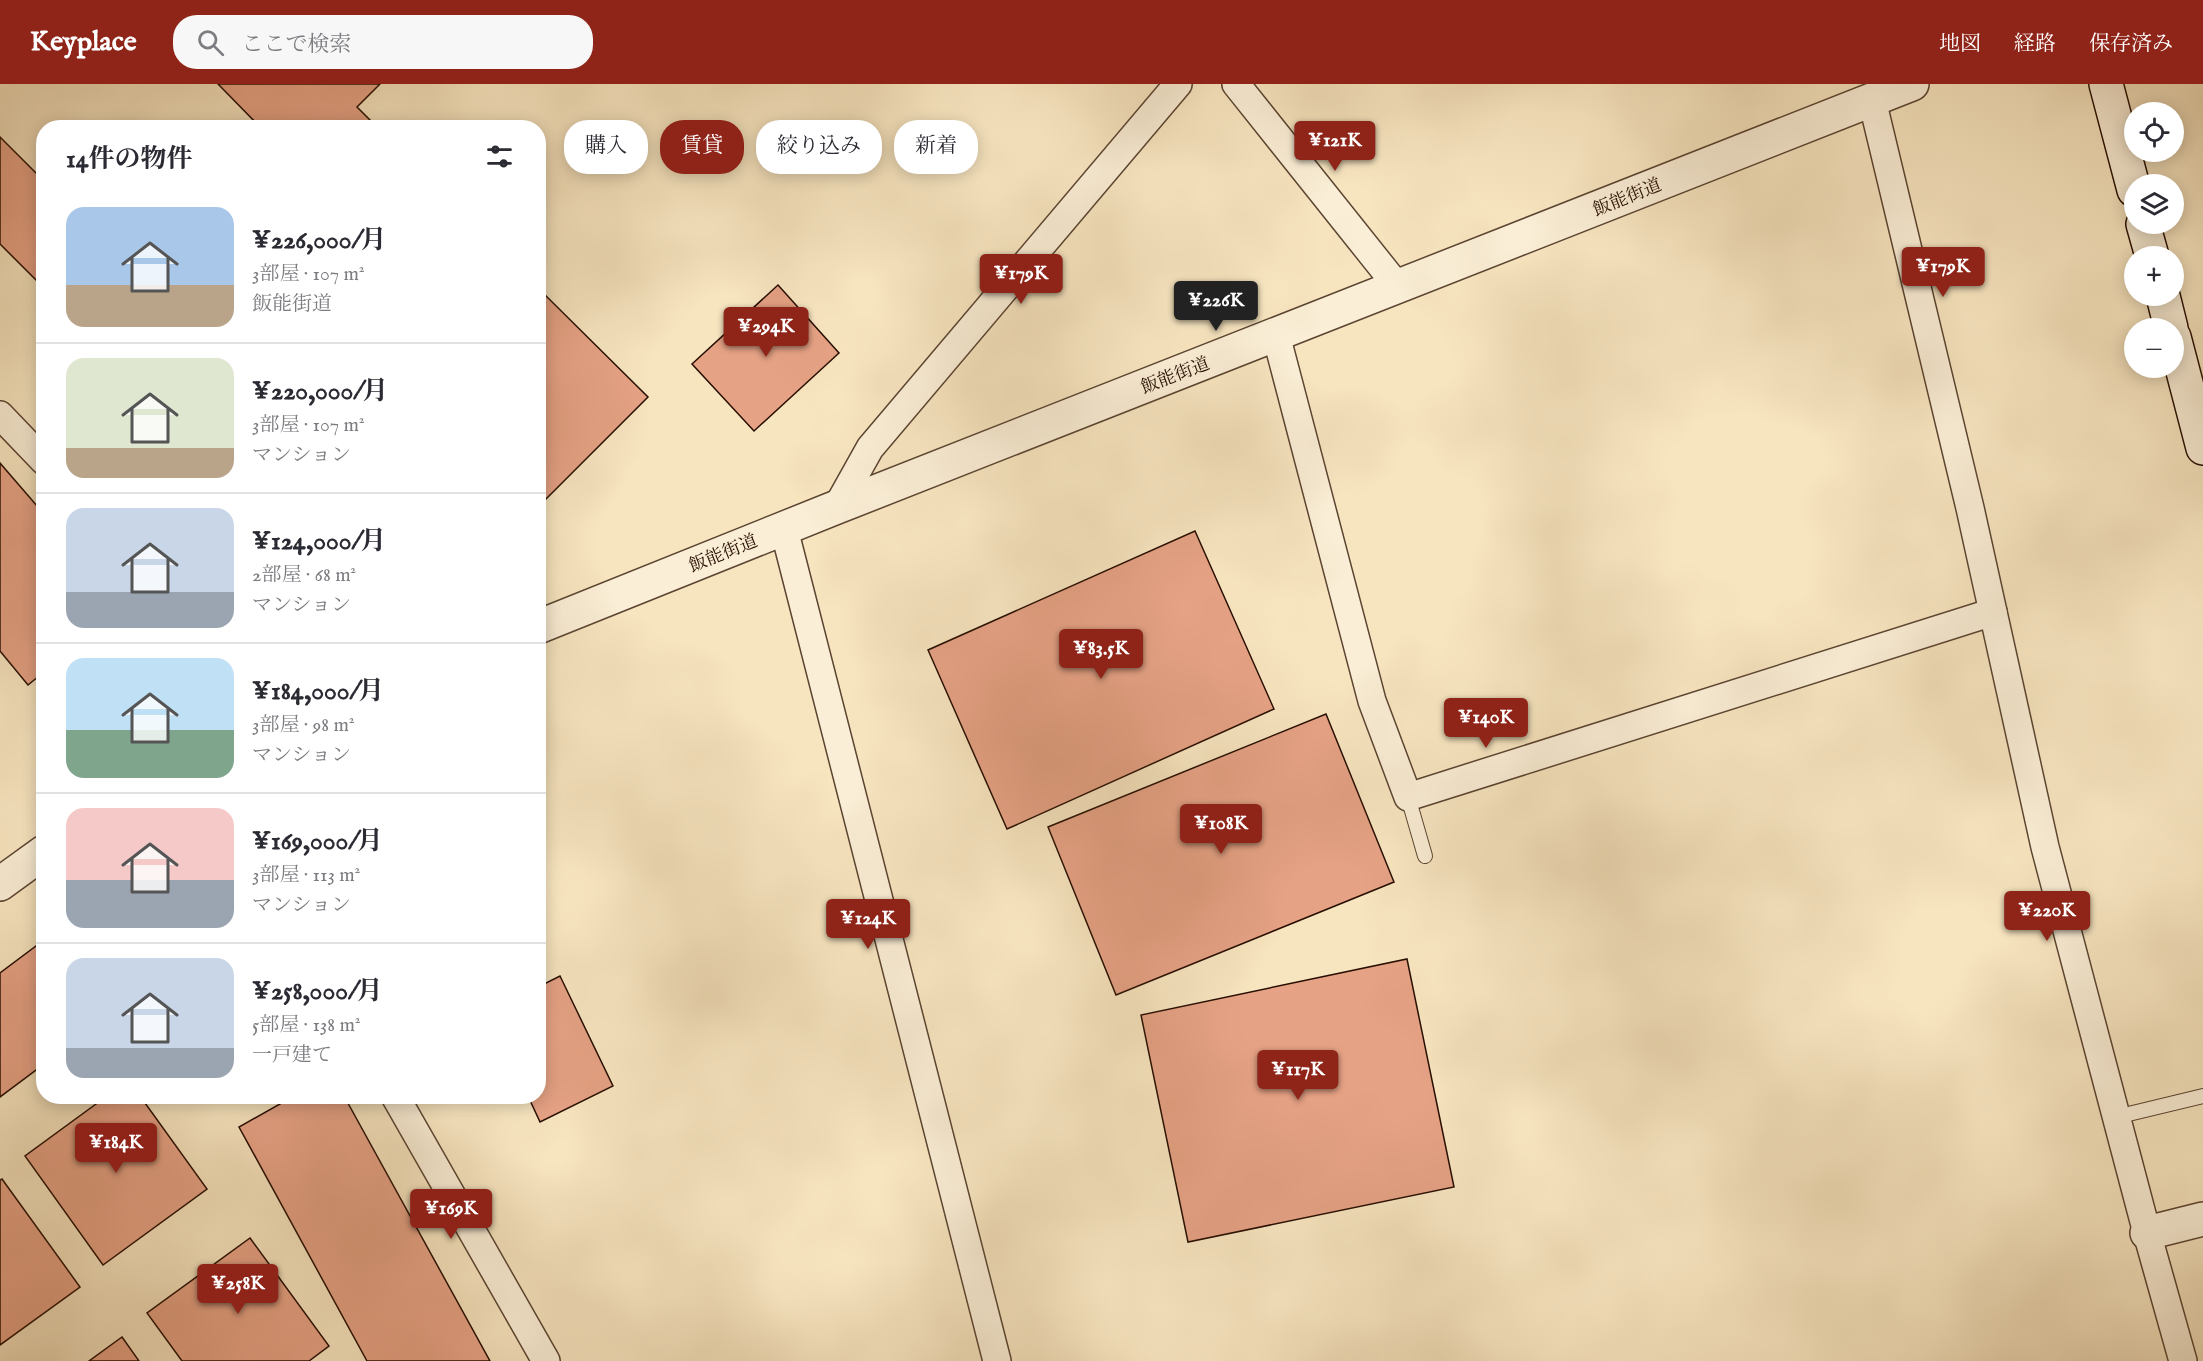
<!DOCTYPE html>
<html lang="ja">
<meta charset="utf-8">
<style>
body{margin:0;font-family:"IM FELL English","Noto Serif JP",serif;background:#f7f7f7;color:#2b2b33;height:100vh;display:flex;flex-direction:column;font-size:22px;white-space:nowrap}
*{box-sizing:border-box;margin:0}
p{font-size:20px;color:#7c7c81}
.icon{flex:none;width:33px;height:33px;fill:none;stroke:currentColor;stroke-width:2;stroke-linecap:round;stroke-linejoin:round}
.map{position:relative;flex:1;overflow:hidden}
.sheet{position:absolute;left:36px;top:36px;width:510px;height:984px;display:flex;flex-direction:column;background:#fff;border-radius:24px;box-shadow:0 3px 15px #0003}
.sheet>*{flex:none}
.top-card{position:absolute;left:564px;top:36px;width:570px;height:54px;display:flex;gap:12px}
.controls{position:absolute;left:2124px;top:18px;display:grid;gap:12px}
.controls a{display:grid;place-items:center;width:60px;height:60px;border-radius:50%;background:#fff;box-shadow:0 3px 15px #0003;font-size:30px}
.price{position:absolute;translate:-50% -51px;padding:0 14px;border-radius:6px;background:#8f2418;color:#fff;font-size:20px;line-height:39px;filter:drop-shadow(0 2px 3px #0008)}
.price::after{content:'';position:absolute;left:50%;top:36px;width:18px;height:14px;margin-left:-9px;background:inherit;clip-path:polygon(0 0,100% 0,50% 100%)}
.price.on{background:#222;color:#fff}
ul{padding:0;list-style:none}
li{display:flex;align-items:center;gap:18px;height:150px;padding:0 30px}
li+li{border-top:2px solid #e1e1e2}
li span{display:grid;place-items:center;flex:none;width:168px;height:120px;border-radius:18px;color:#555}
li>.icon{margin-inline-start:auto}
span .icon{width:72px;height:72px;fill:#fffc;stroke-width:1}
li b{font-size:26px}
h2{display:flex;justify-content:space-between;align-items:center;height:72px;padding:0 30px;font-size:26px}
.tag{padding:0 21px;border-radius:24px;background:#fff;box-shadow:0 3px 15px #0003;font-size:21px;line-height:54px}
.tag.on{background:#8f2418;color:#fff}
header{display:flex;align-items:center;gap:36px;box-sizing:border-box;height:84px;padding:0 30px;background:#8f2418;color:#fff}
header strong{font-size:28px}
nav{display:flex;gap:33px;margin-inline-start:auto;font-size:21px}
.search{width:420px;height:54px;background:#f7f7f7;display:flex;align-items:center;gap:15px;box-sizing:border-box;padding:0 21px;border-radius:24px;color:#7c7c81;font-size:22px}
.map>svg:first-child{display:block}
.building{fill:#e6a285;stroke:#270e01;stroke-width:1.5}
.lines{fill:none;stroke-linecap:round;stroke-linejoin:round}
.service-casing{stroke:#5b4431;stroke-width:16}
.minor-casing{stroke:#5b4431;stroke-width:30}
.tertiary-casing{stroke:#5b4431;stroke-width:36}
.secondary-casing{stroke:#270e01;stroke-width:36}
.service{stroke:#faeed6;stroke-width:14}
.minor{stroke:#faeed6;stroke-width:27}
.tertiary{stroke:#faeed6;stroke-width:33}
.secondary{stroke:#faeed6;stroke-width:33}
.labels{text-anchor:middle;stroke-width:4.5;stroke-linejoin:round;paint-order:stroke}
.street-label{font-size:18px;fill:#270e01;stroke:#faeed6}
</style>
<header>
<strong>Keyplace</strong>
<div class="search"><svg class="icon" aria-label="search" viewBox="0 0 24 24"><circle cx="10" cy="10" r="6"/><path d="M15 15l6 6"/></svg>ここで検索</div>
<nav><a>地図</a><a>経路</a><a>保存済み</a></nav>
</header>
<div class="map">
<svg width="2203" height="1277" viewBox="0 0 2203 1277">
<rect width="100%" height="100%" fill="#f7e5c0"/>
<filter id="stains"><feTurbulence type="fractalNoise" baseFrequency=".00333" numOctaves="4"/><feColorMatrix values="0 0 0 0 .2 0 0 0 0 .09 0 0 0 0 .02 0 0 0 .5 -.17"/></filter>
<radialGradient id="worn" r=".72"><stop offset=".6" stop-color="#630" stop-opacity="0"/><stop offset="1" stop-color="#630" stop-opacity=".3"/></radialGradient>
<g class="building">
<path d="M218,0H380L357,23L378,44H261Z"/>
<path d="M0,53L44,97V204L0,160Z"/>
<path d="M778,201L839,269L754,347L692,280Z"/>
<path d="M538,204L648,313L538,423Z"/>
<path d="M0,379L44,430V588L28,601L0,567Z"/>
<path d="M1195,447L1274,625L1007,745L928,566Z"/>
<path d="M1326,630L1394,798L1116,911L1048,743Z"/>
<path d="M44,856V980L0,1013V889Z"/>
<path d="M1407,875L1454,1103L1188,1158L1141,931Z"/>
<path d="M560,892L613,1002L540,1038L528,1012H538V903Z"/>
<path d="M107,1012H140L207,1105L103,1181L25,1072Z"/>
<path d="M294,1012H344L490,1277H367L239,1043Z"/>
<path d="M2,1095L80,1203L0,1261V1096Z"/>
<path d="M250,1154L329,1262L309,1277H182L147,1229Z"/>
<path d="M122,1253L139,1277H89Z"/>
</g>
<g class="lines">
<defs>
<g id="service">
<path d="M1408,713L1425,772"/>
<path d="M2116,1033L2203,1012"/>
</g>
<g id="minor">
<path d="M1236,0L1398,203"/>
<path d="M1872,16L1970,424L2045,763L2147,1149L2183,1277"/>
<path d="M1276,251L1372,617L1408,713L1993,528"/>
<path d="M0,331L44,377"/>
<path d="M837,423L870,364L1178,0"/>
<path d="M784,445L997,1277"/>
<path d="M395,1012L546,1277"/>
</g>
<g id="tertiary">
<path d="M538,543L837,423L1912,0"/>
<path d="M0,800L44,768"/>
<path d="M2147,1149L2203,1135"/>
</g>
<g id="secondary">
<path d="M2106,0L2134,106"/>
<path d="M2143,140L2152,172"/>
<path d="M2163,212L2171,244"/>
<path d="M2174,253L2203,364"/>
</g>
</defs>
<use href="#service" class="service-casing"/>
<use href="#minor" class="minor-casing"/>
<use href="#tertiary" class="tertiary-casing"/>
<use href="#secondary" class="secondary-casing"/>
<use href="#service" class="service"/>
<use href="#minor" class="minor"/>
<use href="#tertiary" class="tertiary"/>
<use href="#secondary" class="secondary"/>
</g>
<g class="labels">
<g class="street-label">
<text transform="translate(1627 113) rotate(-22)" y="6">飯能街道</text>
<text transform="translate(1175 291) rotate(-21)" y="6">飯能街道</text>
<text transform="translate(723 469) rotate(-22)" y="6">飯能街道</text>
</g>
</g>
<rect width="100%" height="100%" filter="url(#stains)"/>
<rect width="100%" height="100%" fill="url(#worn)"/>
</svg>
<div class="controls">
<a><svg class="icon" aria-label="locate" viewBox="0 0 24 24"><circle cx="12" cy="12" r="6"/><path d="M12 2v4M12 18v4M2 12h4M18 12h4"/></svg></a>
<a><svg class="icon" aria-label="layers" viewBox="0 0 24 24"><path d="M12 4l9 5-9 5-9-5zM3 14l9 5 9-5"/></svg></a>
<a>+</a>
<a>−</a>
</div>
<b class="price" style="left:1335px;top:88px">¥121K</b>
<b class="price" style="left:1943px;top:214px">¥179K</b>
<b class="price" style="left:1021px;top:221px">¥179K</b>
<b class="price on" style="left:1216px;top:248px">¥226K</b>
<b class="price" style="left:766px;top:274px">¥294K</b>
<b class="price" style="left:1101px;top:596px">¥83.5K</b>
<b class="price" style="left:1486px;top:665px">¥140K</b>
<b class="price" style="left:1221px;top:771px">¥108K</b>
<b class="price" style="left:2047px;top:858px">¥220K</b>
<b class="price" style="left:868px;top:866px">¥124K</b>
<b class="price" style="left:1298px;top:1017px">¥117K</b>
<b class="price" style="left:116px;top:1090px">¥184K</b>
<b class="price" style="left:451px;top:1156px">¥169K</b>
<b class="price" style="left:238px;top:1231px">¥258K</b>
<div class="top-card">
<a class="tag">購入</a>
<a class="tag on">賃貸</a>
<a class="tag">絞り込み</a>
<a class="tag">新着</a>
</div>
<section class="sheet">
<h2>14件の物件<svg class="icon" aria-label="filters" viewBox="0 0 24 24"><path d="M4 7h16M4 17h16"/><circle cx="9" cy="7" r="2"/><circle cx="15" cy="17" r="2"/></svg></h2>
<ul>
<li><span style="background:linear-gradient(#a9c7e8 65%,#b9a48a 0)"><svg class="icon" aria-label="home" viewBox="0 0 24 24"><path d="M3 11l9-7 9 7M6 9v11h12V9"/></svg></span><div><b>¥226,000/月</b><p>3部屋 · 107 m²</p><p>飯能街道</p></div></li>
<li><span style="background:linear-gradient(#dfe7d0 75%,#b9a48a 0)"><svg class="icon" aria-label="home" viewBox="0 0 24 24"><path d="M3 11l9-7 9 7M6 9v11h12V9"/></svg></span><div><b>¥220,000/月</b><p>3部屋 · 107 m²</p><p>マンション</p></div></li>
<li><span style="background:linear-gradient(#c9d6e8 70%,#9aa5b1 0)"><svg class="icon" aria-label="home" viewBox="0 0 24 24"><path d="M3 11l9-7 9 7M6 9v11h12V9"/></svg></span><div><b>¥124,000/月</b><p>2部屋 · 68 m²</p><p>マンション</p></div></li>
<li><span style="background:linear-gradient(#bfe0f5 60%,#7fa58c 0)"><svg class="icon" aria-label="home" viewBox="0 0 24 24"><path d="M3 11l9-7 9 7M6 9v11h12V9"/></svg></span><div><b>¥184,000/月</b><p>3部屋 · 98 m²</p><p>マンション</p></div></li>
<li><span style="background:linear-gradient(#f6c9c9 60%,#9aa5b1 0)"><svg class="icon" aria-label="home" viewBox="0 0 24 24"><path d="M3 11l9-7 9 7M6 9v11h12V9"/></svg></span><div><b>¥169,000/月</b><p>3部屋 · 113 m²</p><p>マンション</p></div></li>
<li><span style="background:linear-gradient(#c9d6e8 75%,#9aa5b1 0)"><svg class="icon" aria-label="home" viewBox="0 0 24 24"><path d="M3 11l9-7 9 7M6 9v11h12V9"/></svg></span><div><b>¥258,000/月</b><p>5部屋 · 138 m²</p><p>一戸建て</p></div></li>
</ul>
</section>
</div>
